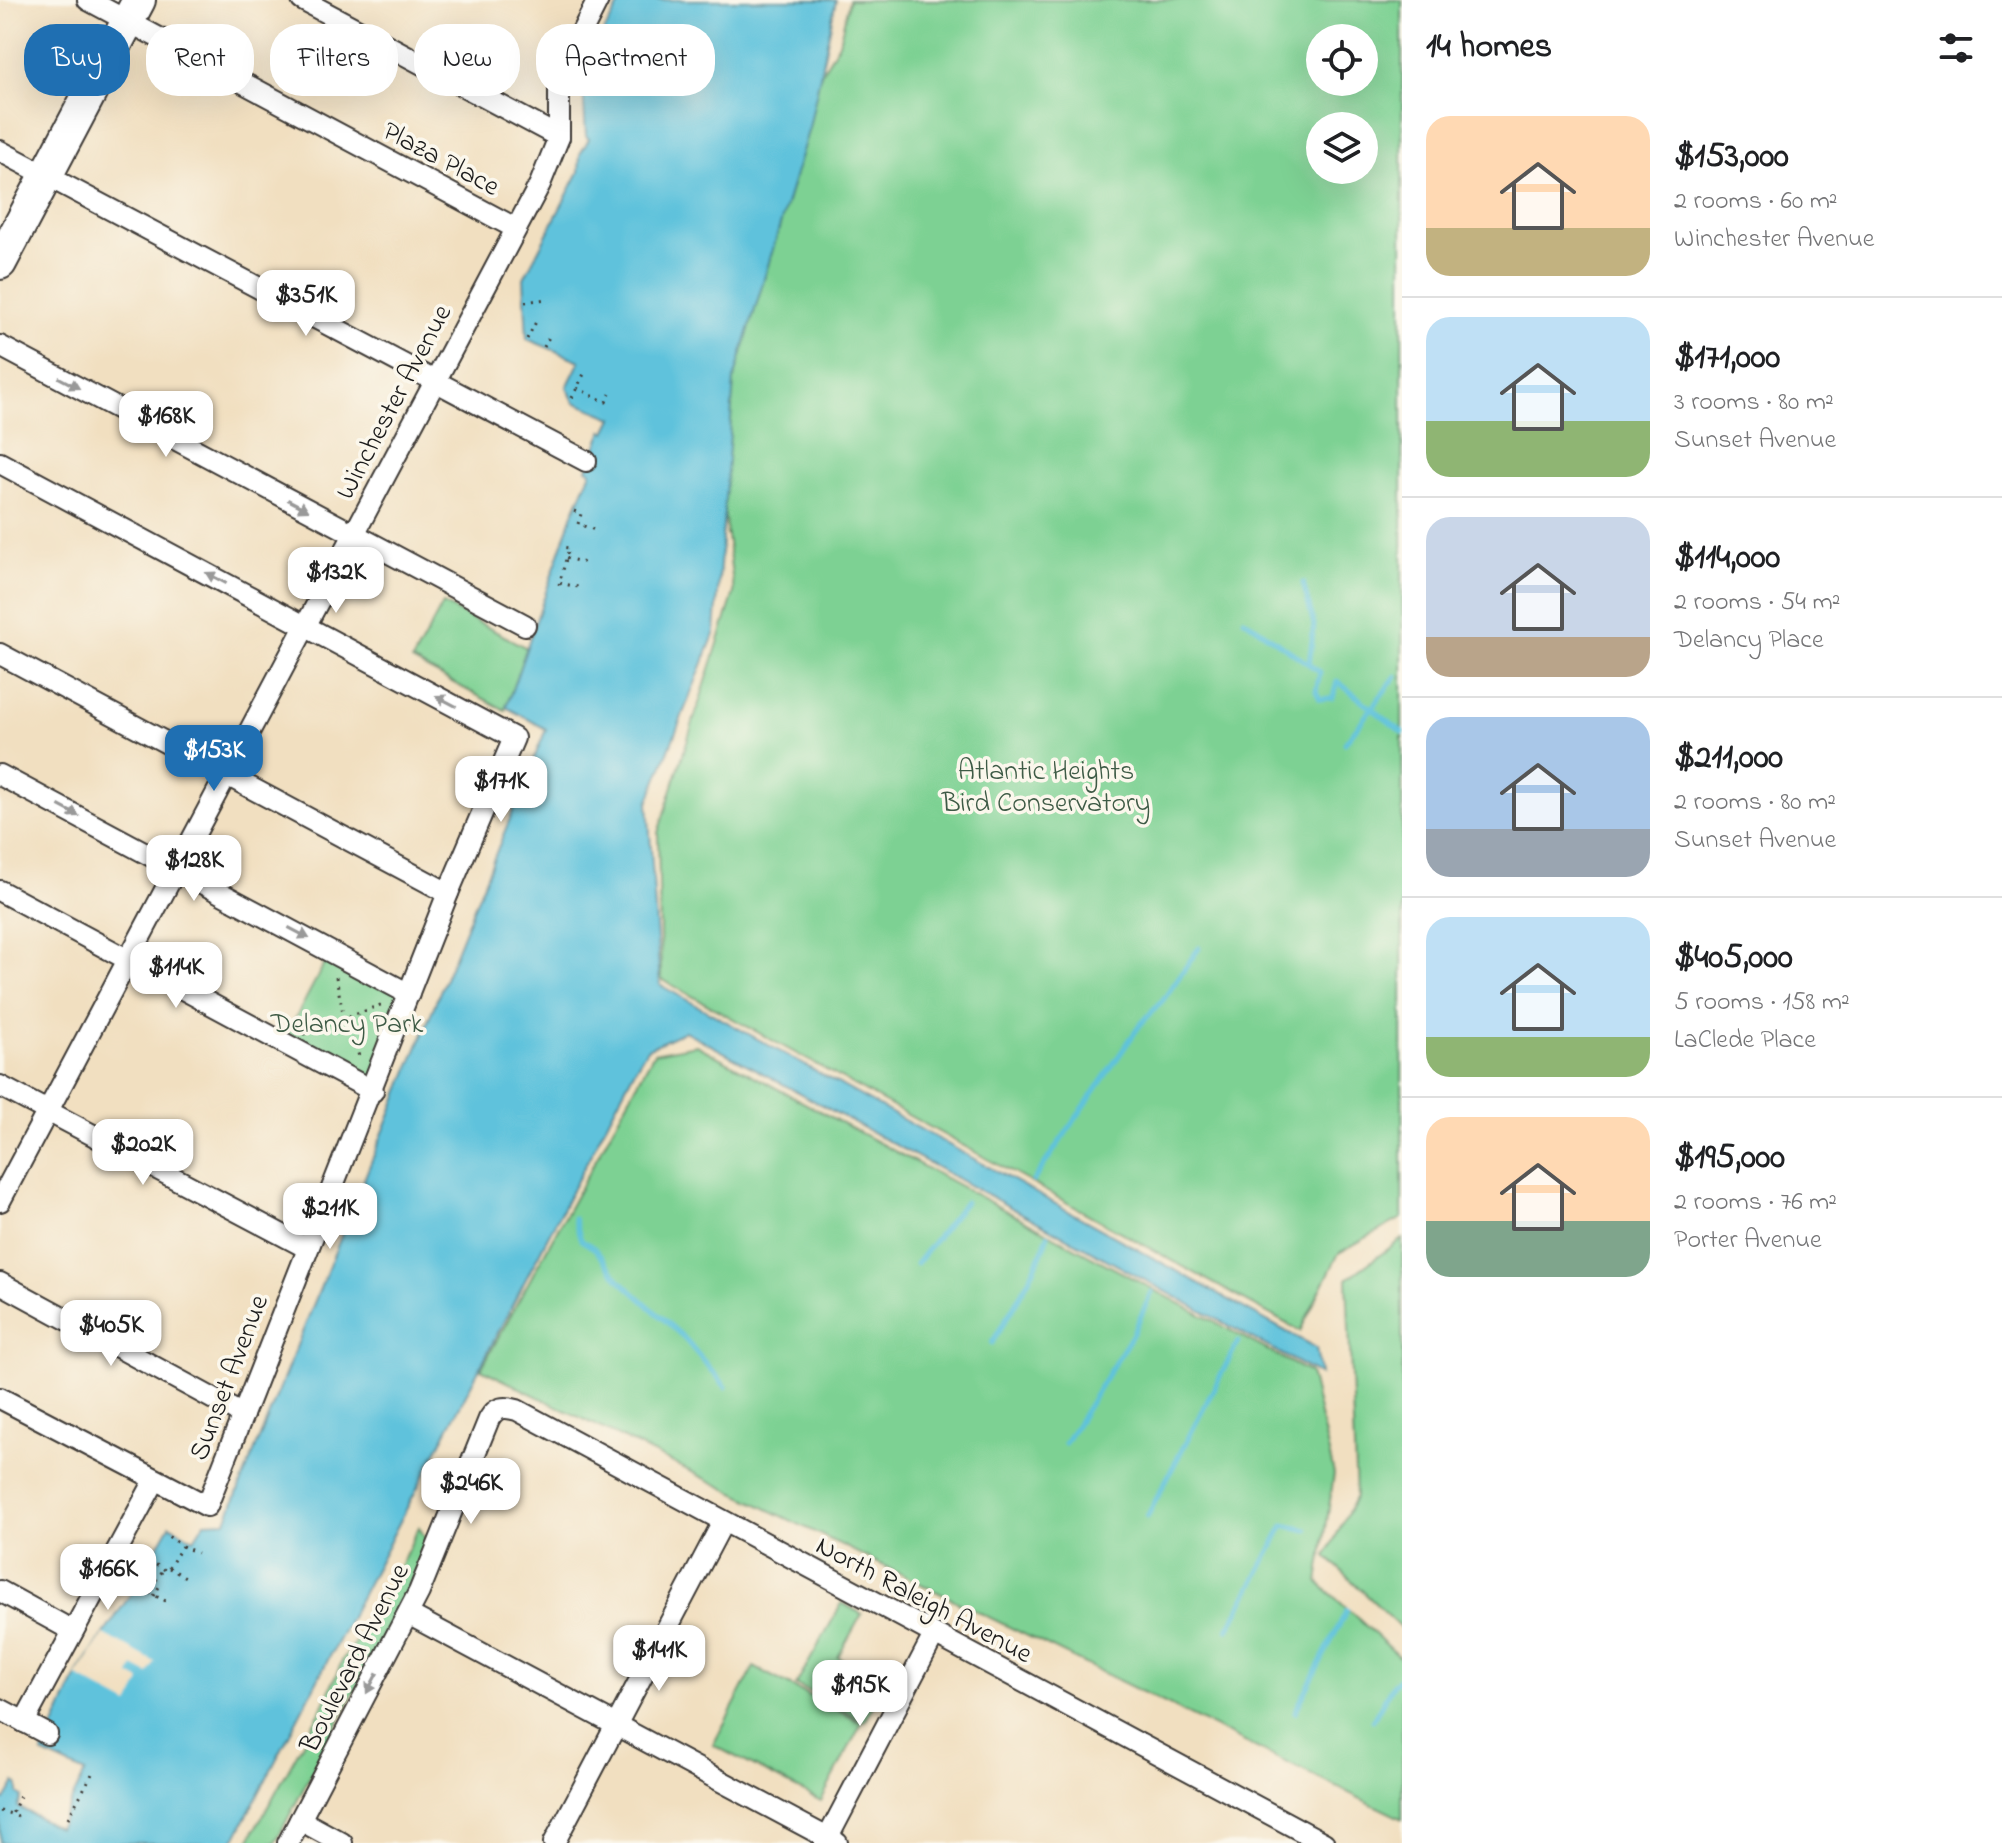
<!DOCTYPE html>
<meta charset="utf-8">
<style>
body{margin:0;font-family:"Indie Flower",sans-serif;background:#f2f2f2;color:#202124;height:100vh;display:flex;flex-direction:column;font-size:30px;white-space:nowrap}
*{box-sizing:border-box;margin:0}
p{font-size:26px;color:#757577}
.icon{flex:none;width:44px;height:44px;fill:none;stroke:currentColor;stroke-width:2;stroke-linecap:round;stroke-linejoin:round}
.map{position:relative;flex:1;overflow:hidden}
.sheet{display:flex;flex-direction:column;background:#fff;width:600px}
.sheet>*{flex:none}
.guide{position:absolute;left:24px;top:24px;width:760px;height:72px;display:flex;gap:16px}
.controls{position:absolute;left:1306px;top:24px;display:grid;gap:16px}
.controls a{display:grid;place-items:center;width:72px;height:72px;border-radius:50%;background:#fff;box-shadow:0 8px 32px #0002;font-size:40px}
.price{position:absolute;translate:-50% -68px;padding:0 18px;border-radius:16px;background:#fff;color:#222;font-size:26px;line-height:52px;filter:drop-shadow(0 2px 4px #0008)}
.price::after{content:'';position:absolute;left:50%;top:48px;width:24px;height:18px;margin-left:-12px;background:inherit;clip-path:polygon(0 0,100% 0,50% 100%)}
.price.active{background:#1f6fb2;color:#fff}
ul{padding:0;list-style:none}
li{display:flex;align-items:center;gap:24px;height:200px;padding:0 24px}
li+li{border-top:2px solid #e0e0e0}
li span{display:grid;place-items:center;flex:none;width:224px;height:160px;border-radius:24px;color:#555}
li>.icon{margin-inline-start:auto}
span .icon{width:96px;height:96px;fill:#fffc;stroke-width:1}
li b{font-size:34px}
h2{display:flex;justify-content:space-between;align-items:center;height:96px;padding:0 24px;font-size:34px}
.pill{padding:0 28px;border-radius:32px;background:#fff;box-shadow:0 8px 32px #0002;font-size:28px;line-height:72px}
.pill.active{background:#1f6fb2;color:#fff}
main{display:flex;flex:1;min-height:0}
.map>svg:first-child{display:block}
.green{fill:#7dd193;stroke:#4c7658;stroke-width:2;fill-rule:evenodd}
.water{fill:#5ec2dc;stroke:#3d6f7c;stroke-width:2}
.pier{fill:#f1dfc0}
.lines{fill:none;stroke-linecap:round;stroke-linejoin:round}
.stream{stroke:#5ec2dc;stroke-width:5}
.minor-casing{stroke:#3c3935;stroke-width:24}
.primary-casing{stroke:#3c3935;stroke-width:36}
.path{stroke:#3c3935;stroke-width:3;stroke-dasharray:2 6;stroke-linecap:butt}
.minor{stroke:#fff;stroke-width:20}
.primary{stroke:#fff;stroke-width:32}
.oneway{fill:#999}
.labels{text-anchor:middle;stroke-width:7;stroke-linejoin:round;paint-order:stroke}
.street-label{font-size:28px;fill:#1c1c1c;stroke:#fbf7ec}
.park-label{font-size:28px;fill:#3e5b46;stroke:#fbf7ec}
</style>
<main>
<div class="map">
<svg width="1402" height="1843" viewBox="0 0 1402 1843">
<rect width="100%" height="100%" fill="#fbf7ec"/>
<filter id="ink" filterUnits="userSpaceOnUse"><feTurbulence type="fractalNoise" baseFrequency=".0125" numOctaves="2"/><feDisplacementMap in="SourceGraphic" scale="16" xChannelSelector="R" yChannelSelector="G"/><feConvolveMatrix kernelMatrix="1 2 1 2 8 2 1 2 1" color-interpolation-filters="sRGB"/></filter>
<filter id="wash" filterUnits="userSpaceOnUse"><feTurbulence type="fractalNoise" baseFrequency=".006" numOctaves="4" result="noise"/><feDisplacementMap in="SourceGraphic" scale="32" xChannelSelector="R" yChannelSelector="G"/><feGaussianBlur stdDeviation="1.8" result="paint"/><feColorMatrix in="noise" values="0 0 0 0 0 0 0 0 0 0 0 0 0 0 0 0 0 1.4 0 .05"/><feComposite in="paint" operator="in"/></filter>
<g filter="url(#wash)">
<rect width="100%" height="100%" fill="#f1dfc0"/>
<g class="green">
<path d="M849,0H1402V1218L1339,1253L1300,1331L661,979L658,833L734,593L712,410L752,193L839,43ZM1320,38H1364V82H1320ZM1320,126H1364V170H1320Z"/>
<path d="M443,604L527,648L505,710L412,661Z"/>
<path d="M331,951L409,994L373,1091L283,1042Z"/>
<path d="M696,1045L1310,1373L1334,1474L1318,1582L1402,1659V1819L481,1369L654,1053Z"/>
<path d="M1402,1239V1629L1326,1556L1356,1496L1347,1279Z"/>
<path d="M419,1527L430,1547L275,1843H248L323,1706L343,1659L378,1611Z"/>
<path d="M842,1603L862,1614L838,1657L886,1682L865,1722L817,1697L831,1670L816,1695L796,1685Z"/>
<path d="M754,1667L862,1723L821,1801L713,1745Z"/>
</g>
<path class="water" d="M622,0H836L809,128L734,380L715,632L648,803L660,985L1316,1348L1320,1375L685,1031L647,1049L635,1069L236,1837L231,1843H0V1798L5,1800L15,1783L18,1785V1794L22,1797L18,1807L58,1828L85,1773L42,1753L79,1671L132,1592L170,1525L194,1539L205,1522L226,1521L546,729L506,707L574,511L591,472L587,469L603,431L606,432L613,418L574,402L567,387L580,361L527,339L524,278L579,172L580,154L589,139L586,136L582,71Z"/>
<path class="pier" d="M104,1634L155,1662L149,1674L134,1666L130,1675L141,1681L129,1705L76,1676Z"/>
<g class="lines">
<g class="stream">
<path d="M1303,583L1314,625L1309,664"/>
<path d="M1244,619L1320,672L1316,691L1320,699L1333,698L1337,681L1402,732"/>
<path d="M1345,743L1396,676"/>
<path d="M1033,1181L1140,1025L1163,1000L1199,948"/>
<path d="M574,1218L581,1240L594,1248L620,1280L682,1336L726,1387"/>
<path d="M916,1264L965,1202"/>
<path d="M992,1343C1013,1307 1036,1273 1048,1235"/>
<path d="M1065,1443L1132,1335L1152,1292"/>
<path d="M1147,1517L1238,1342"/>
<path d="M1228,1630L1284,1525L1307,1530"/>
<path d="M1295,1712L1347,1610"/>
<path d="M1373,1720L1393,1684L1402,1676"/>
</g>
</g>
</g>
<g filter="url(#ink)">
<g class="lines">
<defs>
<g id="minor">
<path d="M88,0L515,228"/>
<path d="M302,0L559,137"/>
<path d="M0,151L586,461"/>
<path d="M0,346L525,625"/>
<path d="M0,463L514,738L448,893L207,1506L0,1398"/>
<path d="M0,654L448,893"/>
<path d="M0,775L409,994"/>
<path d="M0,891L373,1091"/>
<path d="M0,1086L307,1248"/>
<path d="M0,1201L540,184L559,137V77L598,0"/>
<path d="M0,1283L243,1415"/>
<path d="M0,1591L73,1631"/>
<path d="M408,1614L837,1843"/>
<path d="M0,1709L47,1734"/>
<path d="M24,1722L154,1482"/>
<path d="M300,1820L342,1843"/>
<path d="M288,1843L419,1592L489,1419C496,1407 504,1406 517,1410L1324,1843"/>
<path d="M554,1843L723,1522"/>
<path d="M825,1843L934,1635"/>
</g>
<path id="primary" d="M0,263L139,0"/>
</defs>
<use href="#minor" class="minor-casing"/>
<use href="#primary" class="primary-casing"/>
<g class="path">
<path d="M525,302L546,299"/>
<path d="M527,339L538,318"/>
<path d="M544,347L551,333"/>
<path d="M577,388L606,402L610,394"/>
<path d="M572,398L584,374"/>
<path d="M574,511L581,514L578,524L595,530"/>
<path d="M566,558L585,563"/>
<path d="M560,583L578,587"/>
<path d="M559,585L569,548L561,547"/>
<path d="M336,977L344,1019L361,1061"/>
<path d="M304,1034L383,1004"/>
<path d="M182,1546L197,1553"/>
<path d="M149,1561L167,1571L182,1546L165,1534"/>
<path d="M169,1568L189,1579"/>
<path d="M156,1580L164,1569"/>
<path d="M135,1586L170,1603"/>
<path d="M154,1596L161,1583"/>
<path d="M0,1811L12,1814"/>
<path d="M18,1817L12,1814L20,1796"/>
<path d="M68,1818L92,1774"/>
</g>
<use href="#minor" class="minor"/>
<use href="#primary" class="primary"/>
</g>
<defs><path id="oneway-solid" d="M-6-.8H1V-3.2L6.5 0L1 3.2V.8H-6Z" transform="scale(2)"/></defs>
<g class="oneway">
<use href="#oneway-solid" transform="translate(69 383) rotate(28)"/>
<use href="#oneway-solid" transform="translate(298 505) rotate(28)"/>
<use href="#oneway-solid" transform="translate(216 578) rotate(-152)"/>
<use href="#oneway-solid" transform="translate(446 701) rotate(-152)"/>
<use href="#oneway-solid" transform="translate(69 811) rotate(28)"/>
<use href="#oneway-solid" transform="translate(299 933) rotate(28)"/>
<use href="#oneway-solid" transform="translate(372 1683) rotate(118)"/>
</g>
</g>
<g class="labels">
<g class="street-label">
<text transform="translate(442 157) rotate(28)" y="10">Plaza Place</text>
<text transform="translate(392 401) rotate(-62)" y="10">Winchester Avenue</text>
<text transform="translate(227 1377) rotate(-69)" y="10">Sunset Avenue</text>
<text transform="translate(925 1598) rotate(28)" y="10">North Raleigh Avenue</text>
<text transform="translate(353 1657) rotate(-63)" y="10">Boulevard Avenue</text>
</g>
<g class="park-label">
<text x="1046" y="779">Atlantic Heights<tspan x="1046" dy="32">Bird Conservatory</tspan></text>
<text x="347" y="1032">Delancy Park</text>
</g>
</g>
</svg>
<div class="controls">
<a><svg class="icon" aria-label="locate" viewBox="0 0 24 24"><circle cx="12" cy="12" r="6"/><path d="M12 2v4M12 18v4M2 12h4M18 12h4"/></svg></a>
<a><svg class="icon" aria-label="layers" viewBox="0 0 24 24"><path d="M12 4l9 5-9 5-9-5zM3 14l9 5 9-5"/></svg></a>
</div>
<b class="price" style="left:306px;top:338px">$351K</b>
<b class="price" style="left:166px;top:459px">$168K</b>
<b class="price" style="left:336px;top:615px">$132K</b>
<b class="price active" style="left:214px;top:793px">$153K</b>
<b class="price" style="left:501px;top:824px">$171K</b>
<b class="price" style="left:194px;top:903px">$128K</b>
<b class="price" style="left:176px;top:1010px">$114K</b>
<b class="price" style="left:143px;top:1187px">$202K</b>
<b class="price" style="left:330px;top:1251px">$211K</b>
<b class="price" style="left:111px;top:1368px">$405K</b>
<b class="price" style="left:471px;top:1526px">$246K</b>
<b class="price" style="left:108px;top:1612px">$166K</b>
<b class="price" style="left:659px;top:1693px">$141K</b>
<b class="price" style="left:860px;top:1728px">$195K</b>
<div class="guide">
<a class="pill active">Buy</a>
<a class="pill">Rent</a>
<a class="pill">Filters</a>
<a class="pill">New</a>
<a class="pill">Apartment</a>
</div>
</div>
<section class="sheet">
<h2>14 homes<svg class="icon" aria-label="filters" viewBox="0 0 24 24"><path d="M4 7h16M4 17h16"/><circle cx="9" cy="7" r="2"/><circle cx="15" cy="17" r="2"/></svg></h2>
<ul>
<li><span style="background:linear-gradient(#ffd9b3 70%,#c2b280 0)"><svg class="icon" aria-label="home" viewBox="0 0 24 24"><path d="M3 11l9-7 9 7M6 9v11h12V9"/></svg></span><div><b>$153,000</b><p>2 rooms · 60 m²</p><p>Winchester Avenue</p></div></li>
<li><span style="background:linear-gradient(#bfe0f5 65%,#8fb573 0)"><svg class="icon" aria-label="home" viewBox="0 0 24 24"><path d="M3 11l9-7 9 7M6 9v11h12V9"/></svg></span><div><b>$171,000</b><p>3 rooms · 80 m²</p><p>Sunset Avenue</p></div></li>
<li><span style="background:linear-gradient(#c9d6e8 75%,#b9a48a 0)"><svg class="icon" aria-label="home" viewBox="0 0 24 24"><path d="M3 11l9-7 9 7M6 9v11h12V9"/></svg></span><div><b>$114,000</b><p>2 rooms · 54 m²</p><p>Delancy Place</p></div></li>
<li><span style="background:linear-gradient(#a9c7e8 70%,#9aa5b1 0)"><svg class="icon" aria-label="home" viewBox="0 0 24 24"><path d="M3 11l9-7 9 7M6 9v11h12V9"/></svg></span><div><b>$211,000</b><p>2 rooms · 80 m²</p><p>Sunset Avenue</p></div></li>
<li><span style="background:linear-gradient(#bfe0f5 75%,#8fb573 0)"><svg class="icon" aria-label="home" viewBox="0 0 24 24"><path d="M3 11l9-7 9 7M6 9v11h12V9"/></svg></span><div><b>$405,000</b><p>5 rooms · 158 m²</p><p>LaClede Place</p></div></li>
<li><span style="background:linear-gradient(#ffd9b3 65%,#7fa58c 0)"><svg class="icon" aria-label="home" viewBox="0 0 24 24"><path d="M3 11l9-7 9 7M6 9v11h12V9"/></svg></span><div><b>$195,000</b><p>2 rooms · 76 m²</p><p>Porter Avenue</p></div></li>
</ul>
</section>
</main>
